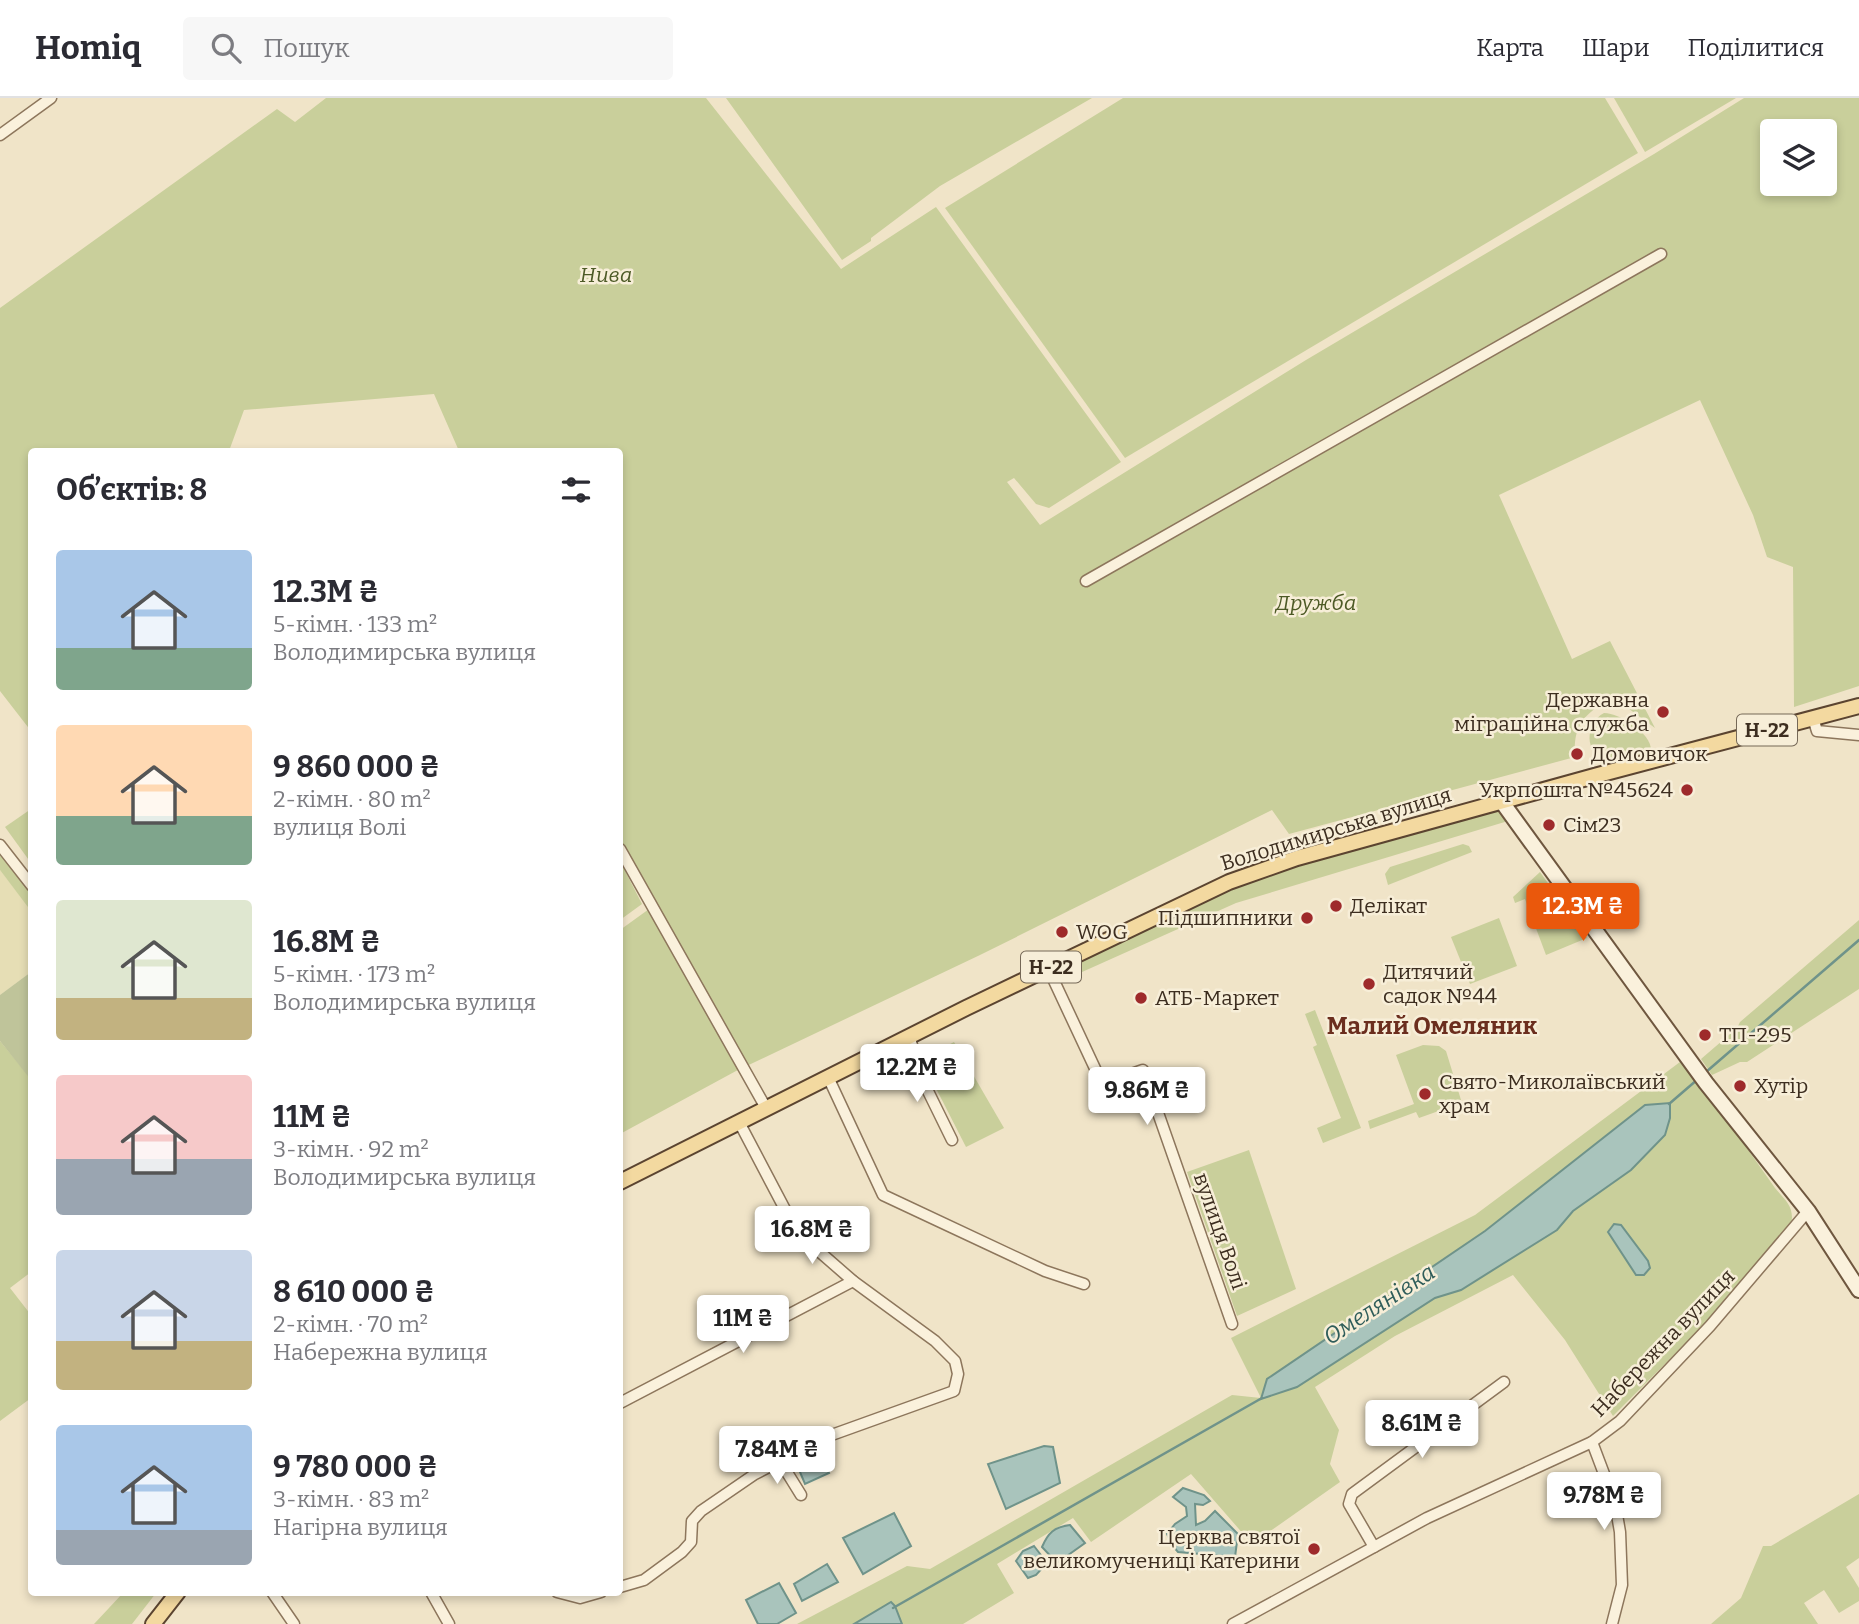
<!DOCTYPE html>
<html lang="uk">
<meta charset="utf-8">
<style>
body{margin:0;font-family:Bitter,serif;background:#f7f7f7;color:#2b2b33;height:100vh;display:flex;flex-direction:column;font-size:26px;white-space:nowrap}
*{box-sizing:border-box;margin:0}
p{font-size:23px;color:#7c7c81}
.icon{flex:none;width:38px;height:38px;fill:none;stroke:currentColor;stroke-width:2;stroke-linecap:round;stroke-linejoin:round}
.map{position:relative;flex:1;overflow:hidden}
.sheet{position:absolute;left:28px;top:350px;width:595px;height:1148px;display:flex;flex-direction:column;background:#fff;border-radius:7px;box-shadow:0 4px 10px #0003}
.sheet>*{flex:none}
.fabs{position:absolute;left:1760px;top:21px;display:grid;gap:14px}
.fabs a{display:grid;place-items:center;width:77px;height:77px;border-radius:7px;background:#fff;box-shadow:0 4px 10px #0003;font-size:35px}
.price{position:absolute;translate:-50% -60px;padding:0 16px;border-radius:7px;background:#fff;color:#222;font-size:23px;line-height:46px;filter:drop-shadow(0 2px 4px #0008)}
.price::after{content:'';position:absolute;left:50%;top:42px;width:21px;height:16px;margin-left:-10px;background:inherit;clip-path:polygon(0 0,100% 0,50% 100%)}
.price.current{background:#ea580c;color:#fff}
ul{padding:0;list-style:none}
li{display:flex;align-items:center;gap:21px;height:175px;padding:0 28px}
li span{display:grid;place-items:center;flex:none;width:196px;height:140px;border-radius:7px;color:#555}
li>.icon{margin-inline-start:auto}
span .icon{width:84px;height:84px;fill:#fffc;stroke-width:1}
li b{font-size:30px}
h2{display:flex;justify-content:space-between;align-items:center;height:84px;padding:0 28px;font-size:30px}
header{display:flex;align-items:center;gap:42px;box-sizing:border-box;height:98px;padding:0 35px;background:#fff;border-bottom:2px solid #e1e1e2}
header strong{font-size:33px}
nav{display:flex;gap:38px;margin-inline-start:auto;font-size:24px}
.search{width:490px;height:63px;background:#f7f7f7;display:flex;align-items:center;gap:18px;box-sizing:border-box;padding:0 24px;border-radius:7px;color:#7c7c81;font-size:26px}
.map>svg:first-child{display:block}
.farmland{fill:#e6deb5}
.green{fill:#c9cf9b;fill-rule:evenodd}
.cemetery{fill:#bfc49a}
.water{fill:#a9c4bc;stroke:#6f938a;stroke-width:2}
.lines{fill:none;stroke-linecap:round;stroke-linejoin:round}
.stream{stroke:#6f938a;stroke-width:2.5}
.street-casing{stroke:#8d765c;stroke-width:13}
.secondary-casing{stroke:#6f573f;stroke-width:18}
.primary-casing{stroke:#5b4430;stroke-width:18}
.street{stroke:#faf1dc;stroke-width:10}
.secondary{stroke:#faf1dc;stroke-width:14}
.primary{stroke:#f3d9a0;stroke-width:14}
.poi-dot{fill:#9e2a2b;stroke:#f7eed8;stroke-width:2.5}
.labels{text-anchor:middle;stroke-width:5;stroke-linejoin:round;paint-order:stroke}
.shield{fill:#f7eed8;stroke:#756857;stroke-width:2}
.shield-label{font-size:19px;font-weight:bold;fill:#3d2e20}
.park-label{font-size:21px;font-style:italic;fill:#4d5a26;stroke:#f7eed8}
.poi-label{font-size:21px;fill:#3d2e20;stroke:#f7eed8;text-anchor:start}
.street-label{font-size:21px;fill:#3d2e20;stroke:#f7eed8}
.water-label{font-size:23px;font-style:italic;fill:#2f5d5a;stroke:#f7eed8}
.quarter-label{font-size:24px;font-weight:bold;fill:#6b2e1e;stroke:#f7eed8}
</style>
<header>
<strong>Homiq</strong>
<div class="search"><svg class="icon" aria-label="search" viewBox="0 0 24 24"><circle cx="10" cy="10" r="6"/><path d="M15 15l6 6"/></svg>Пошук</div>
<nav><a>Карта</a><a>Шари</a><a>Поділитися</a></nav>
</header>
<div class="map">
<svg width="1859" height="1526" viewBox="0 0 1859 1526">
<rect width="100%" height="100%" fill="#f0e4c8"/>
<path class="farmland" d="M0,772L32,813L31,874L0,897Z"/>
<g class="green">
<path d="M326,0H706L841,171L936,109L1121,364L1049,410L1036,406L1014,380L1007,384L1040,427L1306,262L1654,56L1744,0H1859V588L1794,609L1793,469L1767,459L1753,417L1700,302L1499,397L1572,561L1610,543L1655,630L1625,608L1607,602C1583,618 1573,628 1575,659L1289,736L1272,712L980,857L736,973L620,1036V832L656,806L620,741V354L459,353L434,296L244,312L229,353L32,354L31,633L0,593V210L277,11L295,24ZM1773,33H1825V86H1773Z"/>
<path d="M726,0H1092L940,88L871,140V143L842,162Z"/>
<path d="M1123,0H1605L1638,55L1125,360L945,110Z"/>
<path d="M1614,0H1736L1645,54Z"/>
<path d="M1604,615C1620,615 1651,635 1651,652C1641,657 1620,664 1608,662C1583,657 1585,625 1604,615Z"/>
<path d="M31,711V765L5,729Z"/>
<path d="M1497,712L1508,723L1236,805L1062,883L1056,872L1231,789L1316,761Z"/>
<path d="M1463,746L1469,748L1472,754L1388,787L1385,776L1390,769Z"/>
<path d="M0,756L31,796V813L0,772Z"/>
<path d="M620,763L642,806L620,822Z"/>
<path d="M1540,774L1587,840L1546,857L1525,801L1515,805L1513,799Z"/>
<path d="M1499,820L1517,868L1470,886L1451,839Z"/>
<path d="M1859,822V891L1747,964H1740L1712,977L1701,961L1737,930L1740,924Z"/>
<path d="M1315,912L1361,1030L1323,1045L1317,1030L1341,1020L1313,949L1317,947L1305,916Z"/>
<path d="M0,943L32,982L31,1174L10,1190L31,1217V1300L0,1323Z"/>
<path d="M954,944L1004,1030L966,1049L921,961Z"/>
<path d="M1423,947L1439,948L1446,953L1461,1002L1455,1007L1454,1003L1446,1006L1447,1010L1419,1020L1416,1014L1370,1031L1368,1023L1414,1006L1396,957Z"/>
<path d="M1684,961L1775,1090C1786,1103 1795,1109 1791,1127L1709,1222L1613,1318L1565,1242L1513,1177L1395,1238L1315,1289L1339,1332L1330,1366L1340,1384L1252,1446L1191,1376L1091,1444L1073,1420L997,1466L1014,1495L963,1526H902L891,1504L854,1526H797L907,1468L930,1471L1232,1297L1261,1300L1231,1240L1475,1117ZM1645,1007L1670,1020L1664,1037L1631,1072L1573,1113L1557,1132L1461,1192L1435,1200L1485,1133Z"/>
<path d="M1249,1052L1296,1191L1237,1218L1187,1074Z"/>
<path d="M1859,1396V1460L1846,1469L1859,1490V1503L1839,1515L1824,1492L1804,1505L1818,1526H1711L1741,1500L1763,1448H1771Z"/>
<path d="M123,1495H156L132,1526H94Z"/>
</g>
<path class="cemetery" d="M31,874V982L0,943V897Z"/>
<g class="water">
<path d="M1670,1005V1020L1665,1037L1631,1072L1573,1113L1557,1132L1461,1192L1435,1200L1297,1289L1261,1301L1267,1281L1485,1133L1645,1007Z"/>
<path d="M1614,1126L1621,1127L1648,1163L1650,1170L1644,1177H1636L1608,1134Z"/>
<path d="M1044,1348L1053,1349L1060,1385L1006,1411L988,1366Z"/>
<path d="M820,1358L829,1375L805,1386L797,1367Z"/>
<path d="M1183,1390L1204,1397L1210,1403L1203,1407L1195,1406L1196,1427L1205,1423L1215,1413L1238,1436L1235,1459L1178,1454L1172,1447L1167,1436L1175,1426L1187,1418L1186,1409L1173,1399Z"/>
<path d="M894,1415L911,1448L863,1476L843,1440Z"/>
<path d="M1070,1427L1085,1445L1057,1465L1042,1449C1048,1435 1054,1429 1070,1427Z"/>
<path d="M1034,1448L1047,1465L1036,1477L1028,1480L1016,1463L1023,1453Z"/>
<path d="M827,1466L838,1484L802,1503L794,1486Z"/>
<path d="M779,1485L796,1515L777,1526H758L746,1502Z"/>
<path d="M891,1504L895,1508L902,1526H854Z"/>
</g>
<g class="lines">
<g class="stream">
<path d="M1706,974L1859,842"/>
<path d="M1669,1006L1698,981"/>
<path d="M893,1510L1262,1300"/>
</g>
<defs>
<g id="street">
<path d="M0,37L51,0"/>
<path d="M1086,483L1661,156"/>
<path d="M1813,620L1817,633L1859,637"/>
<path d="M0,747L32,788"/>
<path d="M620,751L766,1010"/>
<path d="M1048,870L1099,979L1109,984L1143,972L1232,1226"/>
<path d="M909,938L925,987L952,1042"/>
<path d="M828,979L883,1097L1045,1173L1084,1186"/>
<path d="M620,1305L853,1183"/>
<path d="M1592,1344L1615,1405L1620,1434L1622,1487L1612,1526"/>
<path d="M780,1363L801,1397"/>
<path d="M1374,1449L1349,1406L1352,1396L1504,1284"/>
<path d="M620,1489L644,1482L682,1454L691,1444L692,1423L701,1413L755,1376L826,1339L954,1293L958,1276L955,1263L935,1243L853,1183L806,1142L789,1119L739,1024"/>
<path d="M272,1494L294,1526"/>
<path d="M431,1494L449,1526"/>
<path d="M557,1494L580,1500L601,1494"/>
<path d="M1233,1526L1427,1420L1592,1344L1620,1323L1710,1228L1808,1113"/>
</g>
<path id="secondary" d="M1502,704L1706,985L1808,1113L1859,1192"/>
<g id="primary">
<path d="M620,1084L966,910L1229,784L1297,760L1598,677L1859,608"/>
<path d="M153,1526L178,1494"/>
</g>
</defs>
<use href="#street" class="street-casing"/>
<use href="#secondary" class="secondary-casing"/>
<use href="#primary" class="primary-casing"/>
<use href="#street" class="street"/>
<use href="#secondary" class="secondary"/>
<use href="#primary" class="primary"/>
</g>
<g class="poi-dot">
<circle cx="1663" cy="614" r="7"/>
<circle cx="1577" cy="656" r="7"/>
<circle cx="1687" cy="692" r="7"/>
<circle cx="1549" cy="727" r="7"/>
<circle cx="1336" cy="808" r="7"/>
<circle cx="1307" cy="820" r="7"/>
<circle cx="1062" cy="834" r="7"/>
<circle cx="1369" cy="886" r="7"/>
<circle cx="1141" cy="900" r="7"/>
<circle cx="1705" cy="937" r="7"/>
<circle cx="1740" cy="988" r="7"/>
<circle cx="1425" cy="996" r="7"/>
<circle cx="1314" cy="1451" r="7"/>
</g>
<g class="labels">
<g class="shield">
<rect x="1737" y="616.5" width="60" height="31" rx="5"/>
<rect x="1021" y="853.5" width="60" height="31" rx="5"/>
</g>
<g class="shield-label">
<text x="1767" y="639">Н-22</text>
<text x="1051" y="876">Н-22</text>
</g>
<g class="park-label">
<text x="606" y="184">Нива</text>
<text x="1316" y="512">Дружба</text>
</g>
<g class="poi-label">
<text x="1649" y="609" text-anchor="end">Державна<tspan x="1649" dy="24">міграційна служба</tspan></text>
<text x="1591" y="663">Домовичок</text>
<text x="1673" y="699" text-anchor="end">Укрпошта №45624</text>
<text x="1563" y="734">Сім23</text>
<text x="1350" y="815">Делікат</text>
<text x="1293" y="827" text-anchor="end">Підшипники</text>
<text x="1076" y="841">WOG</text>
<text x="1383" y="881">Дитячий<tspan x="1383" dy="24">садок №44</tspan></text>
<text x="1155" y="907">АТБ-Маркет</text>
<text x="1719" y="944">ТП-295</text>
<text x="1439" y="991">Свято-Миколаївський<tspan x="1439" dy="24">храм</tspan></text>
<text x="1754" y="995">Хутір</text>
<text x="1300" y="1446" text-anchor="end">Церква святої<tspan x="1300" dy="24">великомучениці Катерини</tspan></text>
</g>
<g class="street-label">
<text transform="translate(1336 731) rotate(-17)" y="7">Володимирська вулиця</text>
<text transform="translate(1220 1133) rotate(71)" y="7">вулиця Волі</text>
<text transform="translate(1663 1245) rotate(-46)" y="7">Набережна вулиця</text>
</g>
<g class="water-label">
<text transform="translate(1379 1206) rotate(-33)" y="8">Омелянівка</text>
</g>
<g class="quarter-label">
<text x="1432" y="936">Малий Омеляник</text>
</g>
</g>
</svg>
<div class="fabs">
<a><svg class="icon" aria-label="layers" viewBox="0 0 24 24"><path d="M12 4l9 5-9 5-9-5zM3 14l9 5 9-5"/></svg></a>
</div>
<b class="price current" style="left:1583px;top:845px">12.3M ₴</b>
<b class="price" style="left:917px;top:1006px">12.2M ₴</b>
<b class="price" style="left:1147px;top:1029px">9.86M ₴</b>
<b class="price" style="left:812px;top:1168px">16.8M ₴</b>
<b class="price" style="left:743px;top:1257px">11M ₴</b>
<b class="price" style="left:1422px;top:1362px">8.61M ₴</b>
<b class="price" style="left:777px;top:1388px">7.84M ₴</b>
<b class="price" style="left:1604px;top:1434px">9.78M ₴</b>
<section class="sheet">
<h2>Об’єктів: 8<svg class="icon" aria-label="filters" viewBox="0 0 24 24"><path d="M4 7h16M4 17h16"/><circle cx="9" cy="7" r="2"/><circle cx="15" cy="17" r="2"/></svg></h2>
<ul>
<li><span style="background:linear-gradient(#a9c7e8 70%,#7fa58c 0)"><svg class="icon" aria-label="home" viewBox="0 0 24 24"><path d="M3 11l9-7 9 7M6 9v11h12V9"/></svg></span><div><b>12.3M ₴</b><p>5-кімн. · 133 m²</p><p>Володимирська вулиця</p></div></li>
<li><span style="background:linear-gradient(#ffd9b3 65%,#7fa58c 0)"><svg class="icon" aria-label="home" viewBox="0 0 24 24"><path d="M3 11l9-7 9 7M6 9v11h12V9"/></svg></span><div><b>9 860 000 ₴</b><p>2-кімн. · 80 m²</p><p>вулиця Волі</p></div></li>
<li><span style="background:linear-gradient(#dfe7d0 70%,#c2b280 0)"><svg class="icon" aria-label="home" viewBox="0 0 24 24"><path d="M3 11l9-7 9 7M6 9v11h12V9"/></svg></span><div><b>16.8M ₴</b><p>5-кімн. · 173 m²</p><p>Володимирська вулиця</p></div></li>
<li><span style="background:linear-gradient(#f6c9c9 60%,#9aa5b1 0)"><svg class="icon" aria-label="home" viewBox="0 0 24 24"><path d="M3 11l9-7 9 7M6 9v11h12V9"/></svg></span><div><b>11M ₴</b><p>3-кімн. · 92 m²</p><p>Володимирська вулиця</p></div></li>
<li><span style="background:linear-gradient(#c9d6e8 65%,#c2b280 0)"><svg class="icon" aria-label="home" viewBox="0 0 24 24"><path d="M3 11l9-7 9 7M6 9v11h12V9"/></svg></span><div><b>8 610 000 ₴</b><p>2-кімн. · 70 m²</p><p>Набережна вулиця</p></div></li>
<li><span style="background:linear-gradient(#a9c7e8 75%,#9aa5b1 0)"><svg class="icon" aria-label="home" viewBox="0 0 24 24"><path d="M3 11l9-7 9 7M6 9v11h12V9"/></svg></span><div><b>9 780 000 ₴</b><p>3-кімн. · 83 m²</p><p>Нагірна вулиця</p></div></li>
</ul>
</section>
</div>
